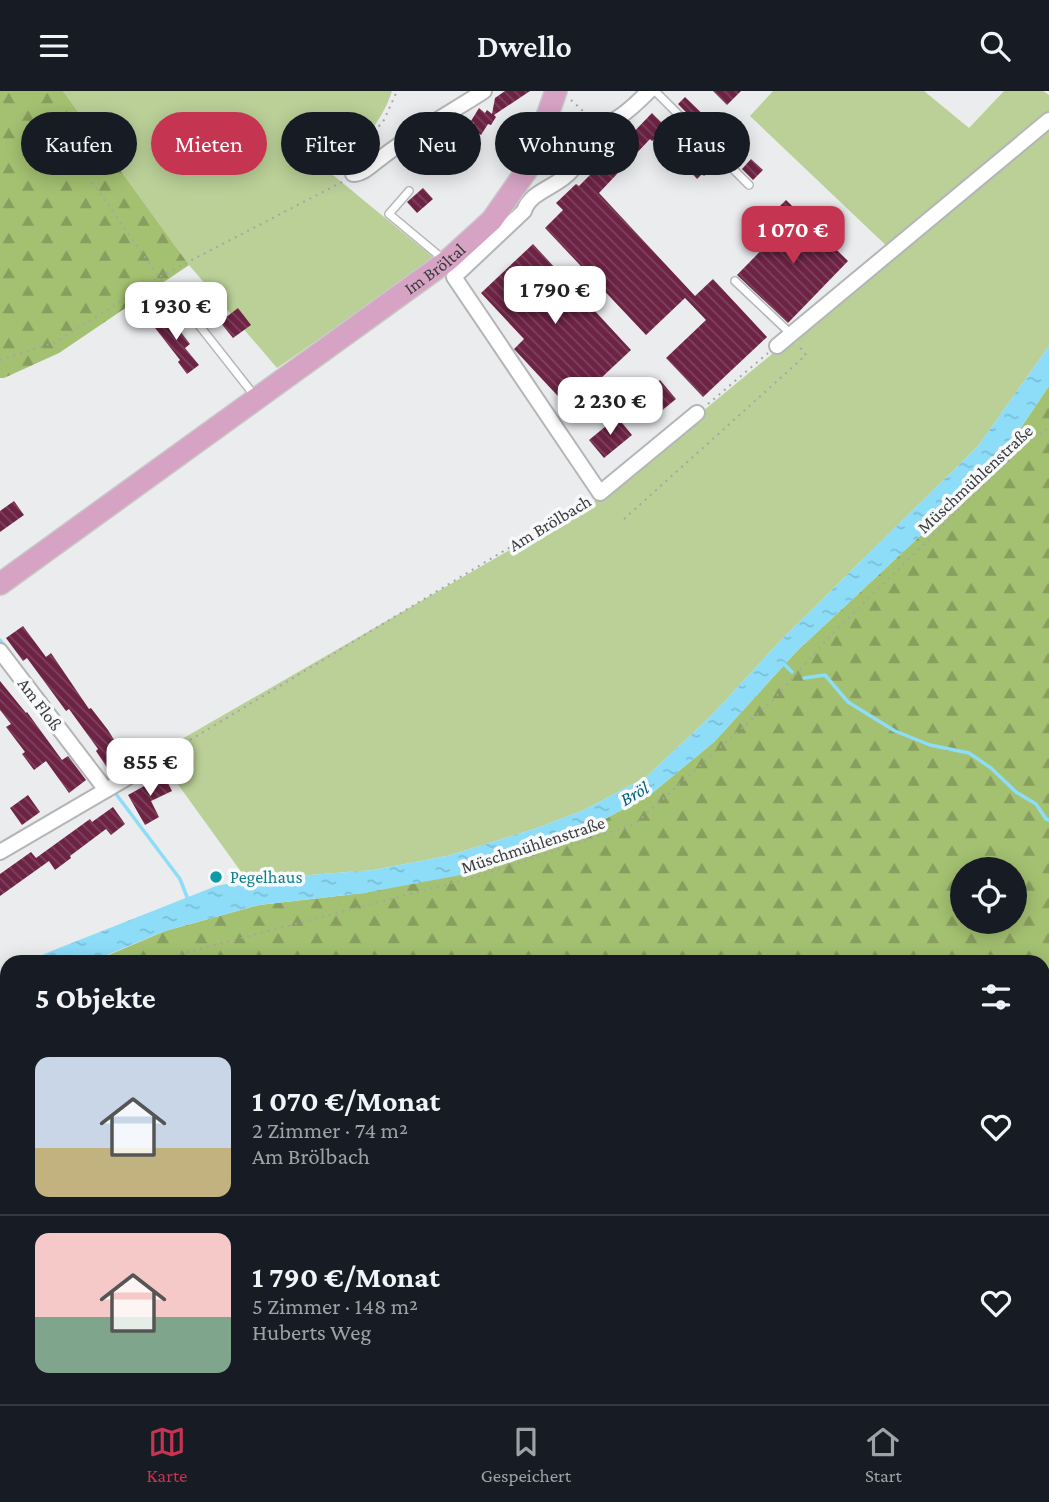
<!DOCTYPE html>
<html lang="de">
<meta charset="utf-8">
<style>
body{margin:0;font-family:"Crimson Pro",serif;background:#242831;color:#f1f3f6;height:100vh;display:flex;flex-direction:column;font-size:26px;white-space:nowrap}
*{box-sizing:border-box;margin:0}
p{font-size:23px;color:#9ea1a6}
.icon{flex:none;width:38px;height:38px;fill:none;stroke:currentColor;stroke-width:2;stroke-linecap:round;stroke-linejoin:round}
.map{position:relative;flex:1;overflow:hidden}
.panel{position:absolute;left:0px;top:864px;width:1050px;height:450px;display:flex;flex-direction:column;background:#171b24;border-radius:21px 21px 0 0;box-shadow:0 4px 18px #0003}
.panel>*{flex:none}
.guide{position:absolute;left:21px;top:21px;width:1008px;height:63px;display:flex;gap:14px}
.buttons{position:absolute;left:950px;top:766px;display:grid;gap:14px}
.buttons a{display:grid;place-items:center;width:77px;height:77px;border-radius:50%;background:#171b24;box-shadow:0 4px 18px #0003;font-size:35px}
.price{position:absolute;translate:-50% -60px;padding:0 16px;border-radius:14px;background:#fff;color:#222;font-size:23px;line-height:46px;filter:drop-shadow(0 2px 4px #0008)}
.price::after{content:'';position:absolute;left:50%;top:42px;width:21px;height:16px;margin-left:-10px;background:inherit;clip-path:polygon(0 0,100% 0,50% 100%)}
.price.selected{background:#c53551;color:#fff}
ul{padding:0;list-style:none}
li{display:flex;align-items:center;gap:21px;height:175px;padding:0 35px}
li+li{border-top:2px solid #363941}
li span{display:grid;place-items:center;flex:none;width:196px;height:140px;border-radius:14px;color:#555}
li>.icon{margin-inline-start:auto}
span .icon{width:84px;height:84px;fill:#fffc;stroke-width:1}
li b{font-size:30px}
h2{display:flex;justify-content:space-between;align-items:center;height:84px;padding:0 35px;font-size:30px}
.chip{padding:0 24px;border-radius:32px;background:#171b24;box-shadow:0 4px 18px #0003;font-size:24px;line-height:63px}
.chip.selected{background:#c53551;color:#fff}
header{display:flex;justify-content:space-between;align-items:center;height:91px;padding:0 35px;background:#171b24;font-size:32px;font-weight:600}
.tab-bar{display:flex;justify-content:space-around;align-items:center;height:98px;border-top:2px solid #363941;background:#171b24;font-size:19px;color:#9ea1a6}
.tab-bar a{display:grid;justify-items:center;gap:4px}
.tab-bar .selected{color:#c53551}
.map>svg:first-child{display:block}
.green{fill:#bad097}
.forest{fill:url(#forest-firs);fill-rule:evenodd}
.water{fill:url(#water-ripples)}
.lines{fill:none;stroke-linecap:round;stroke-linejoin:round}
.stream{stroke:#8dddf9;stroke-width:3.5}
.building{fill:url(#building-back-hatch)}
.lane-casing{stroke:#b4b5b7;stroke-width:10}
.street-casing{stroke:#b4b5b7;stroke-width:18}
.secondary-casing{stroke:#b4b5b7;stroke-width:23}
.primary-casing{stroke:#c8c8c8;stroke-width:24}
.path{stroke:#a5a6a7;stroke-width:2;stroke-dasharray:2 5;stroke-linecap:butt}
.lane{stroke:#fff;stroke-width:7}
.street{stroke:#fff;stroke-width:14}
.secondary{stroke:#ead1e1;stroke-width:19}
.primary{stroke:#d6a3c4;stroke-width:21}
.culture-dot{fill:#0f9aa8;stroke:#f8f9fb;stroke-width:2.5}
.labels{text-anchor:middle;stroke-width:7;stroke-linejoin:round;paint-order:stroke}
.street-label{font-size:18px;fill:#3a3a3b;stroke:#f8f9fb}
.culture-label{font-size:18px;fill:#0d838f;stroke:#f8f9fb;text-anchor:start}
.water-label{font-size:19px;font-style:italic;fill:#006077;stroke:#f8f9fb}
</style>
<header><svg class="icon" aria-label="menu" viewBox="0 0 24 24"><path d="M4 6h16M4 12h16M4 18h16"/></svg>Dwello<svg class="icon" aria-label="search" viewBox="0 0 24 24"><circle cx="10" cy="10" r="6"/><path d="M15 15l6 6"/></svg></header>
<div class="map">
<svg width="1049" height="1313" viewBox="0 0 1049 1313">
<defs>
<pattern id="forest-firs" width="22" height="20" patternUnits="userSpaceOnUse" patternTransform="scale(1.75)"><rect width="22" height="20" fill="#a4c171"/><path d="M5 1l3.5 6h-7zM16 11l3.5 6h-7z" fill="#879e5e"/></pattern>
<pattern id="water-ripples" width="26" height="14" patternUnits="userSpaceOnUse" patternTransform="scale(1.75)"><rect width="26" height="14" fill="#8dddf9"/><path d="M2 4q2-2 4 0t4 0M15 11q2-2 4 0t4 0" fill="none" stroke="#7abed6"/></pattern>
<pattern id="building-back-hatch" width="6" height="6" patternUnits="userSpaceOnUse" patternTransform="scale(1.75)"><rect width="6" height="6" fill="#6d2344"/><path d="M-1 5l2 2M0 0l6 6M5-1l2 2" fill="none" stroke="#7e435e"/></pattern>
</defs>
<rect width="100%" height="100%" fill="#ebecee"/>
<g class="green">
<path d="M63,0H392C382,33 355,58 333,84L435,168L277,277L189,174Z"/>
<path d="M773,0H924L969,37L1004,0H1043L1049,4V255L978,355L781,549L712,624L646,686L584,719L537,737L447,765L373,779L247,789L156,663L593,411L894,162L750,25Z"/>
<path d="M1043,904L1049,905V1313H825L1043,1307Z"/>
<path d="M7,917V998L0,1004V922Z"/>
</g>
<g class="forest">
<path d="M0,0H63L189,174L59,262L4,287H0Z"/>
<path d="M1049,295V905L1043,904V872H90L165,840L259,814L364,802L519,764L594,734L651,703L714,651L797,560L995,375ZM962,779H1015V831H962Z"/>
<path d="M7,1003V1307H1043V1242L1049,1240V1313H0V1008Z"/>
</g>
<path class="water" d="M1049,255V295L995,375L797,560L714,651L651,703L594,734L519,764L461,784L364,802L259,814L165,840L90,871H27L49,861L216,795L247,789L373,779L447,765L537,737L584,719L646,686L712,624L781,549L978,355Z"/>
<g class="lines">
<g class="stream">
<path d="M0,549L7,558"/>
<path d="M783,572L792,581"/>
<path d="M804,587L825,584L848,611L895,640L930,654L969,662L991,677L1016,701L1036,713L1046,728L1049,729"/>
<path d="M116,703L180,788L189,811"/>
</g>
</g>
<g class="building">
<path d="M505,0H530L494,24L496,26L491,34L488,33L481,44L471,37L474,32L471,30L479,17L485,22L487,19L492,23L495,7Z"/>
<path d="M713,0H741L727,14Z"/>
<path d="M685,6L719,39L717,42L724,48L718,54L678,13Z"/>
<path d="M652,22L664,34L661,37L663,39L652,50L650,48L599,102L695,205L713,188L767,246L703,306L666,267L706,229L685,207L646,244L545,137L563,119L556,112L576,93L579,95L599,75L600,76Z"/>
<path d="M703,57L716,70L712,74L714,75L704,85L702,83L697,88L685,75Z"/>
<path d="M751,68L763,79L753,89L742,78Z"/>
<path d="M423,97L433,108L417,122L407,111Z"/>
<path d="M786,109L848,170L788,232L737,184L791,129L778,117Z"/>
<path d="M533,153L631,259L569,317L514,258L524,248L481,202Z"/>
<path d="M238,217L251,234L233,247L220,231Z"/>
<path d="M166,222L190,253L185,257L199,274L187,283L178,271L180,269L152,233Z"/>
<path d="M660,289L676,308L649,330L633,311Z"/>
<path d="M617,326L632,344L604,367L589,349Z"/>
<path d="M14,410L24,424L0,441V420Z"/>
<path d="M23,535L46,566L51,562L89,618L91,617L108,639L127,670L110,681L96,660L98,658L69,618L66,620L27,567L23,570L6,547Z"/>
<path d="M0,590L26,622L27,621L62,669L68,665L86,689L69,702L46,670L34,679L22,663L25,661L6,636L11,633L0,619Z"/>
<path d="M163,682L172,700L151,710L159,726L145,734L128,704L146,694L145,691Z"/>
<path d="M28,704L40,721L22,734L10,717Z"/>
<path d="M113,716L125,733L111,744L106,738L70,765L71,767L55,779L49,770L0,805V783L31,761L36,767L90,728L92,731Z"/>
</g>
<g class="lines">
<defs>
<g id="lane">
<path d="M655,0L749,94"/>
<path d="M409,100L389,123L443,168"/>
<path d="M735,190L791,243"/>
<path d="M195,229L254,304"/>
</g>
<g id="street">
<path d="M546,26C559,30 571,35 584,37C610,39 632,17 649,0"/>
<path d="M587,37C584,52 581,68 571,80C558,96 530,100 524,120L454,186L600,402L697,322"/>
<path d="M353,83C364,83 372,73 381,67C413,42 450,22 484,0"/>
<path d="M777,255L1049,29"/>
<path d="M0,560L106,699"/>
<path d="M0,761L178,657"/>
</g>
<g id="secondary">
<path d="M1043,1120L1049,1121"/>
<path d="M254,1313L261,1307"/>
</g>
<g id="primary">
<path id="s1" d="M0,493L447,170L492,129L529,76L556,0"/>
</g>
</defs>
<use href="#lane" class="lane-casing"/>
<use href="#street" class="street-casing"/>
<use href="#secondary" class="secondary-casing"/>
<use href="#primary" class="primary-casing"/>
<g class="path">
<path d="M571,9L582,19L583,23"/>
<path d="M352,68L384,29L397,0"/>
<path d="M92,91L159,186L190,223"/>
<path d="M0,269L56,251L159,186L342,91"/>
<path d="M708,313L768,262"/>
<path d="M624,428L806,264L799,255"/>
<path d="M190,649L590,408"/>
<path d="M169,872L180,863L479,785L635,733L773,609L830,545L1032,347L1049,337"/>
<path d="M0,1007L7,1002"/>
<path d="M0,1261L7,1248"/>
<path d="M1043,1300L1049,1296"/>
<path d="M842,1307L837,1311L861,1312L860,1313"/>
</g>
<use href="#lane" class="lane"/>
<use href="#street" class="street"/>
<use href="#secondary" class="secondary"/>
<use href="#primary" class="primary"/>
</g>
<circle class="culture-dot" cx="216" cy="786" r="7"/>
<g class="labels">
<g class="street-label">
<text dy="6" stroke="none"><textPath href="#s1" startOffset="537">Im Bröltal</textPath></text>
<text transform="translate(975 388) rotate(-43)" y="6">Müschmühlenstraße</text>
<text transform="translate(550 432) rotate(-31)" y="6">Am Brölbach</text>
<text transform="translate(40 613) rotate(53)" y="6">Am Floß</text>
<text transform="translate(533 754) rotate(-18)" y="6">Müschmühlenstraße</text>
</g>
<g class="culture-label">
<text x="230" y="792">Pegelhaus</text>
</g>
<g class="water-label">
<text transform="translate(634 702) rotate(-30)" y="7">Bröl</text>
</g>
</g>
</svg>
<div class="buttons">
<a><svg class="icon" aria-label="locate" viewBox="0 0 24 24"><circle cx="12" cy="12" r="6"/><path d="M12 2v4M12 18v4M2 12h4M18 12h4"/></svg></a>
</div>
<b class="price selected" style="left:793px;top:175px">1 070 €</b>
<b class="price" style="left:555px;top:235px">1 790 €</b>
<b class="price" style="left:176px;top:251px">1 930 €</b>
<b class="price" style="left:610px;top:346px">2 230 €</b>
<b class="price" style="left:150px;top:707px">855 €</b>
<div class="guide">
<a class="chip">Kaufen</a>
<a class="chip selected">Mieten</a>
<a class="chip">Filter</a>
<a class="chip">Neu</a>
<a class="chip">Wohnung</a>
<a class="chip">Haus</a>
</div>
<section class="panel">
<h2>5 Objekte<svg class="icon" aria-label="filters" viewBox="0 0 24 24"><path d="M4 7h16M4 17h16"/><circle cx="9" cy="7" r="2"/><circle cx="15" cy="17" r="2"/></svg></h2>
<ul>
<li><span style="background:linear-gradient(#c9d6e8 65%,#c2b280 0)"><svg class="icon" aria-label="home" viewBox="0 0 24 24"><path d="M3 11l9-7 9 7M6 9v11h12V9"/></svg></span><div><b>1 070 €/Monat</b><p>2 Zimmer · 74 m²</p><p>Am Brölbach</p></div><svg class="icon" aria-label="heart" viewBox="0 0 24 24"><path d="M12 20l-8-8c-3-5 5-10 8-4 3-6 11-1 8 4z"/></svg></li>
<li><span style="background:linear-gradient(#f6c9c9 60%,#7fa58c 0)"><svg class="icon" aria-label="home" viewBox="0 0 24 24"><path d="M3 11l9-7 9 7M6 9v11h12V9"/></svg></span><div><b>1 790 €/Monat</b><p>5 Zimmer · 148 m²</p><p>Huberts Weg</p></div><svg class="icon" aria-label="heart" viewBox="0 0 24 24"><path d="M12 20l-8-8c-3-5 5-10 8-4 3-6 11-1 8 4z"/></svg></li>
</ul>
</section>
</div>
<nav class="tab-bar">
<a class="selected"><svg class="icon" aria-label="map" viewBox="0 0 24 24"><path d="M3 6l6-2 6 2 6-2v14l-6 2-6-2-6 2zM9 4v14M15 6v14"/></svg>Karte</a>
<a><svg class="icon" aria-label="saved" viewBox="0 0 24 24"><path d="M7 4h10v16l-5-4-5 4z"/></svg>Gespeichert</a>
<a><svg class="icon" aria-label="home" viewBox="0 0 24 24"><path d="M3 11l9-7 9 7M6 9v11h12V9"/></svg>Start</a>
</nav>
